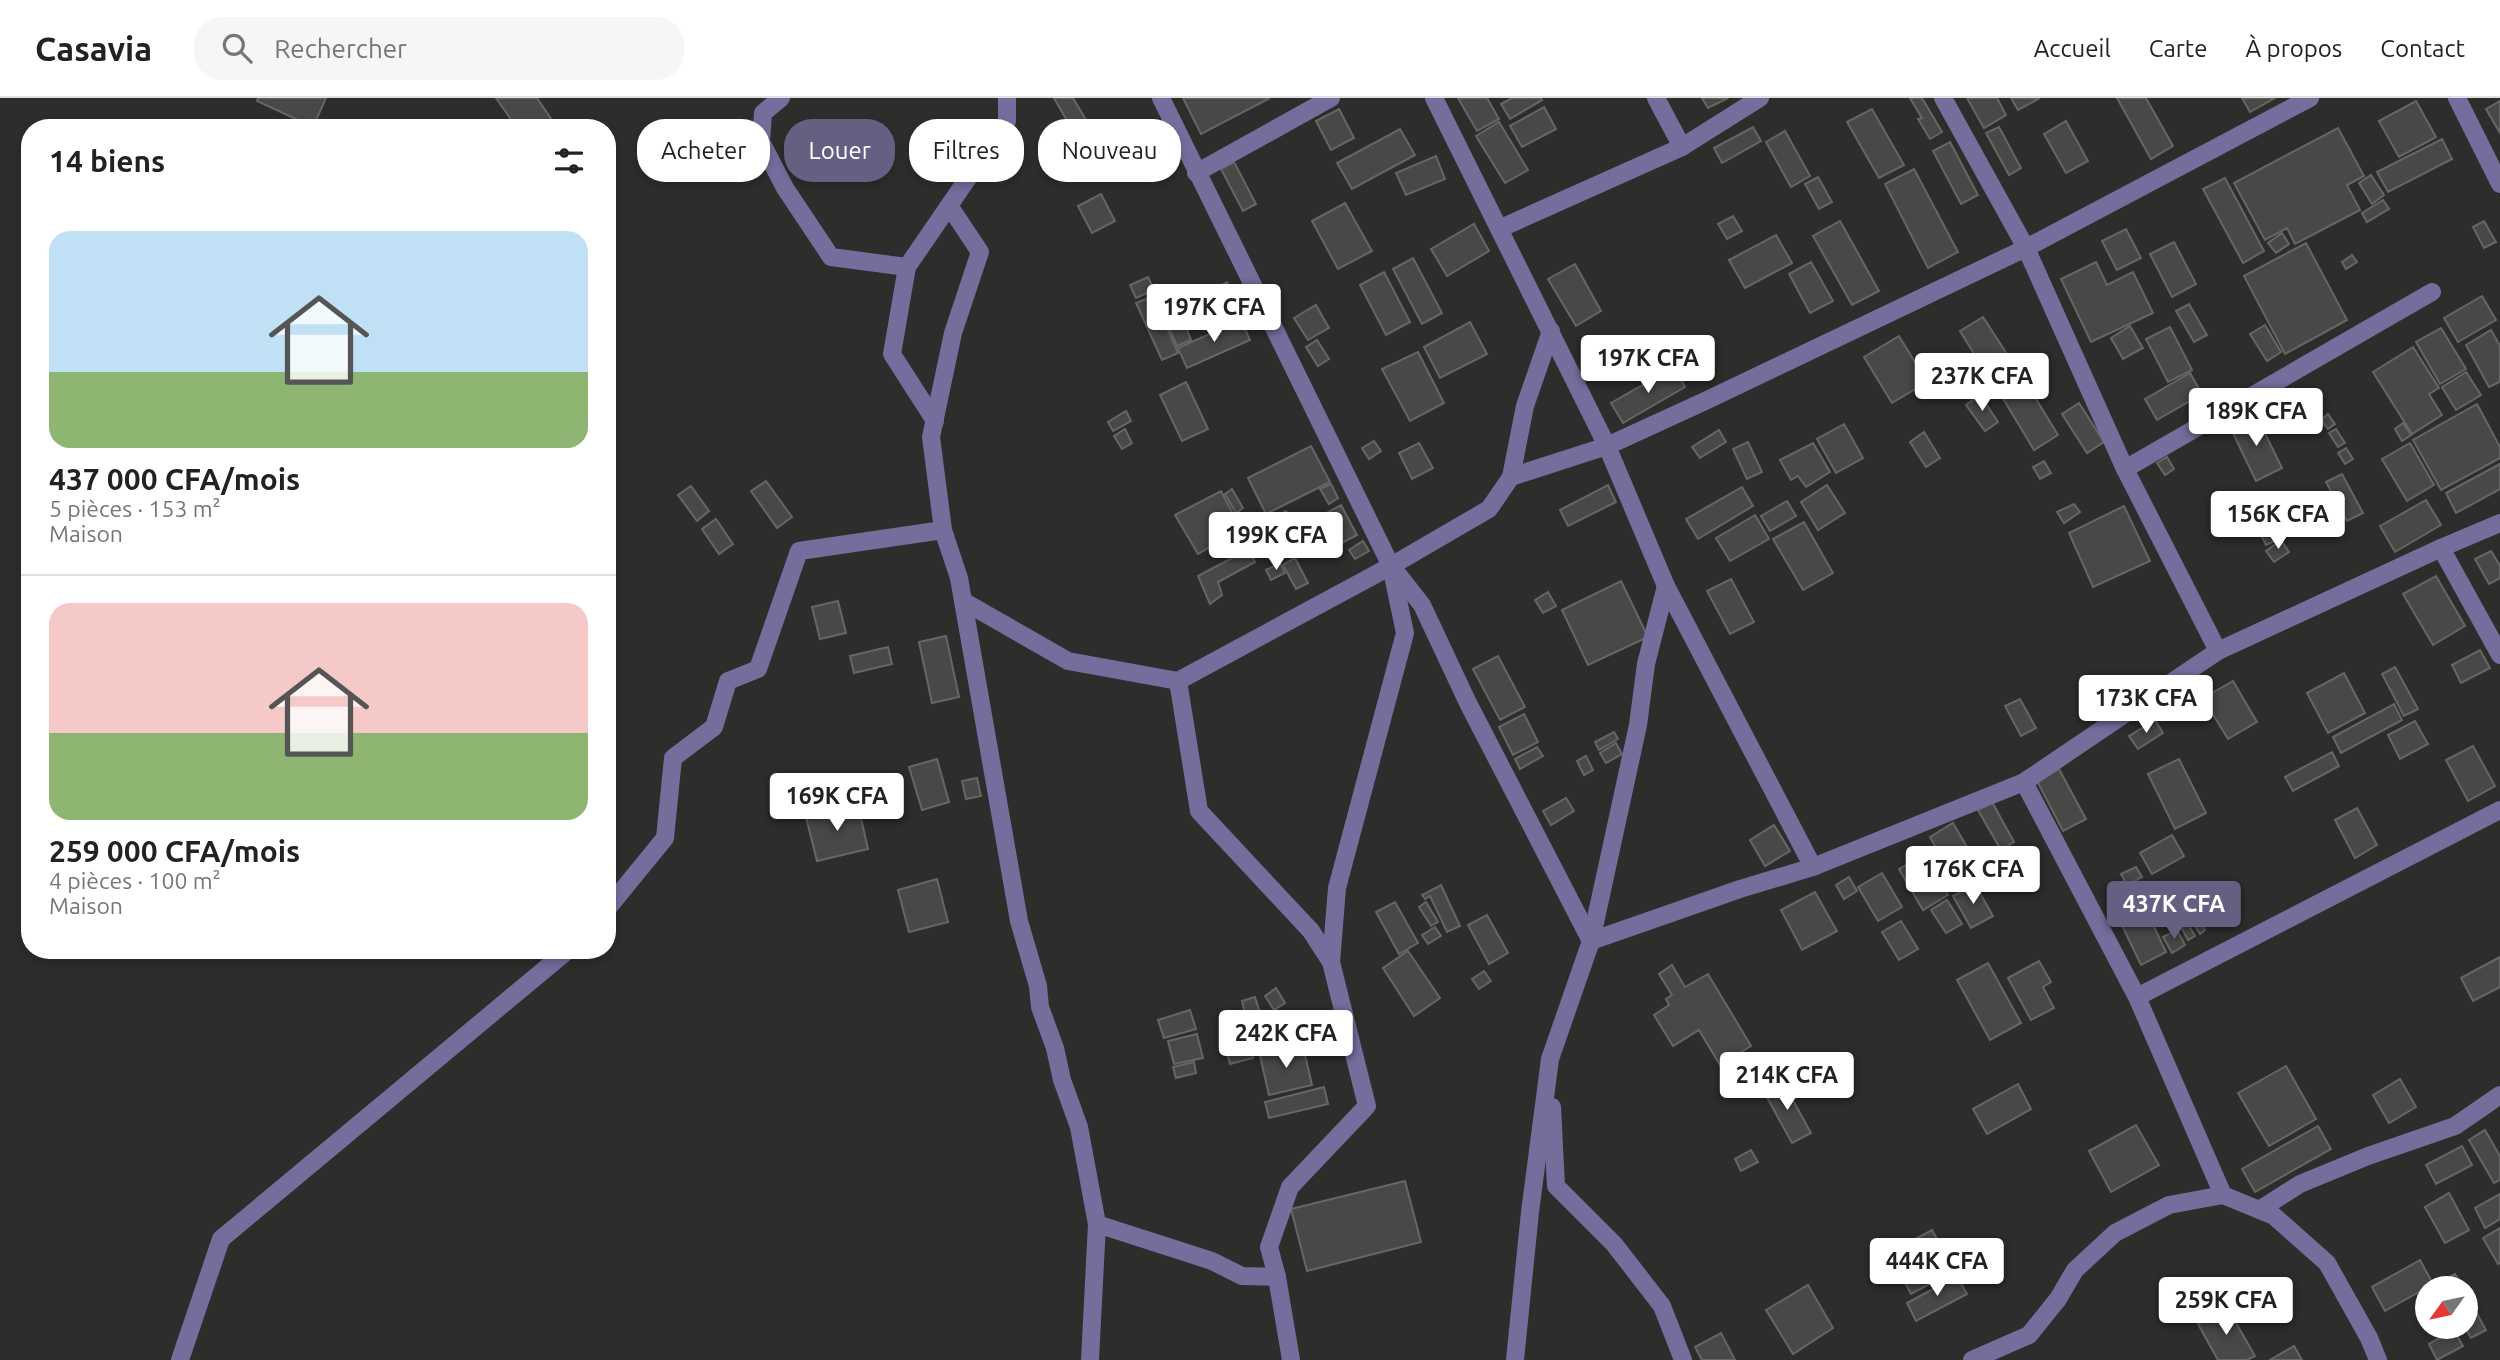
<!DOCTYPE html>
<html lang="fr">
<meta charset="utf-8">
<style>
body{margin:0;font-family:Ubuntu,sans-serif;background:#f6f6f6;color:#222;height:100vh;display:flex;flex-direction:column;font-size:26px;white-space:nowrap}
*{box-sizing:border-box;margin:0}
p{font-size:23px;color:#767676}
.icon{flex:none;width:38px;height:38px;fill:none;stroke:currentColor;stroke-width:2;stroke-linecap:round;stroke-linejoin:round}
.map{position:relative;flex:1;overflow:hidden}
.drawer{position:absolute;left:21px;top:21px;width:595px;height:840px;display:flex;flex-direction:column;background:#fff;border-radius:28px;box-shadow:0 4px 10px #0003}
.drawer>*{flex:none}
.top-card{position:absolute;left:637px;top:21px;width:665px;height:63px;display:flex;gap:14px}
.needle{width:46px;rotate:237deg}
.tools{position:absolute;left:2415px;top:1178px;display:grid;gap:14px}
.tools a{display:grid;place-items:center;width:63px;height:63px;border-radius:50%;background:#fff;box-shadow:0 4px 10px #0003;font-size:35px}
.price{position:absolute;translate:-50% -60px;padding:0 16px;border-radius:7px;background:#fff;color:#222;font-size:23px;line-height:46px;filter:drop-shadow(0 2px 4px #0008)}
.price::after{content:'';position:absolute;left:50%;top:42px;width:21px;height:16px;margin-left:-10px;background:inherit;clip-path:polygon(0 0,100% 0,50% 100%)}
.price.on{background:#656082;color:#fff}
ul{padding:0;list-style:none}
li{display:grid;align-content:center;gap:14px;height:371px;padding:0 28px}
li+li{border-top:2px solid #e0e0e0}
li span{display:grid;place-items:center;height:217px;border-radius:21px;color:#555}
li>.icon{margin-inline-start:auto}
span .icon{width:126px;height:126px;fill:#fffc;stroke-width:1}
li b{font-size:30px}
h2{display:flex;justify-content:space-between;align-items:center;height:84px;padding:0 28px;font-size:30px}
.chip{padding:0 24px;border-radius:28px;background:#fff;box-shadow:0 4px 10px #0003;font-size:24px;line-height:63px}
.chip.on{background:#656082;color:#fff}
header{display:flex;align-items:center;gap:42px;box-sizing:border-box;height:98px;padding:0 35px;background:#fff;border-bottom:2px solid #e0e0e0}
header strong{font-size:33px}
nav{display:flex;gap:38px;margin-inline-start:auto;font-size:24px}
.search{width:490px;height:63px;background:#f6f6f6;display:flex;align-items:center;gap:18px;box-sizing:border-box;padding:0 24px;border-radius:28px;color:#767676;font-size:26px}
.map>svg:first-child{display:block}
.building{fill:#464946;stroke:#646764;stroke-width:2}
.lines{fill:none;stroke-linecap:round;stroke-linejoin:round}
.minor{stroke:#746e9d;stroke-width:18}
</style>
<header>
<strong>Casavia</strong>
<div class="search"><svg class="icon" aria-label="search" viewBox="0 0 24 24"><circle cx="10" cy="10" r="6"/><path d="M15 15l6 6"/></svg>Rechercher</div>
<nav><a>Accueil</a><a>Carte</a><a>À propos</a><a>Contact</a></nav>
</header>
<div class="map">
<svg width="2500" height="1262" viewBox="0 0 2500 1262">
<rect width="100%" height="100%" fill="#2b2e2b"/>
<g class="building">
<path d="M258,0H326L313,29L257,3Z"/>
<path d="M496,0H537L554,25L548,30H517Z"/>
<path d="M1054,0H1073L1092,32L1077,40Z"/>
<path d="M1183,0H1270L1201,36Z"/>
<path d="M1458,0H1487L1499,21L1477,33Z"/>
<path d="M1512,0H1541L1542,2L1510,21L1501,6Z"/>
<path d="M1702,0H1728L1708,10Z"/>
<path d="M1910,0H1922L1942,34L1930,41L1918,21L1922,20Z"/>
<path d="M1967,0H1997L2006,17L1984,30Z"/>
<path d="M2011,0H2040L2018,12Z"/>
<path d="M2117,0H2146L2173,48L2151,61Z"/>
<path d="M2242,0H2275L2250,14Z"/>
<path d="M2416,3L2436,39L2399,59L2379,23Z"/>
<path d="M2500,3V35L2486,11Z"/>
<path d="M1544,9L1556,31L1522,49L1510,28Z"/>
<path d="M1339,11L1354,40L1331,52L1316,23Z"/>
<path d="M1872,11L1904,67L1879,80L1847,24Z"/>
<path d="M2066,23L2088,63L2066,75L2044,36Z"/>
<path d="M1499,24L1528,72L1505,85L1476,38Z"/>
<path d="M1753,29L1761,43L1722,65L1714,50Z"/>
<path d="M1999,29L2021,70L2009,77L1986,35Z"/>
<path d="M2338,30L2364,78L2347,87L2360,112L2295,146L2287,130L2265,142L2234,85Z"/>
<path d="M1400,31L1415,57L1352,91L1337,65Z"/>
<path d="M1785,33L1810,78L1791,89L1766,44Z"/>
<path d="M2442,41L2452,61L2388,94L2377,74Z"/>
<path d="M1950,44L1978,97L1961,106L1933,53Z"/>
<path d="M1436,58L1445,81L1406,97L1396,75Z"/>
<path d="M1234,64L1256,106L1243,113L1221,71Z"/>
<path d="M1914,71L1958,154L1928,170L1885,86Z"/>
<path d="M2371,77L2384,97L2372,106L2359,85Z"/>
<path d="M1818,79L1832,104L1819,111L1805,86Z"/>
<path d="M2225,80L2264,153L2243,165L2203,91Z"/>
<path d="M1101,96L1115,123L1092,135L1078,108Z"/>
<path d="M2383,102L2389,111L2367,124L2362,115Z"/>
<path d="M1345,105L1372,153L1338,171L1312,123Z"/>
<path d="M1733,118L1742,133L1727,141L1718,126Z"/>
<path d="M1840,123L1879,193L1852,207L1813,138Z"/>
<path d="M2484,123L2496,144L2484,150L2473,129Z"/>
<path d="M1474,126L1489,153L1447,178L1431,151Z"/>
<path d="M2126,131L2141,160L2117,172L2102,143Z"/>
<path d="M2282,135L2289,146L2276,155L2268,145Z"/>
<path d="M1776,137L1792,165L1745,190L1729,162Z"/>
<path d="M2174,144L2196,186L2172,199L2150,156Z"/>
<path d="M2306,145L2347,222L2285,256L2244,178Z"/>
<path d="M2352,157L2357,164L2346,171L2342,164Z"/>
<path d="M1413,160L1442,215L1422,226L1393,171Z"/>
<path d="M1811,164L1833,203L1810,215L1789,176Z"/>
<path d="M2096,164L2107,187L2133,174L2153,215L2091,244L2061,181Z"/>
<path d="M1575,166L1601,213L1576,228L1548,181Z"/>
<path d="M1384,174L1410,224L1386,237L1360,187Z"/>
<path d="M1148,179L1154,192L1136,200L1130,187Z"/>
<path d="M1227,184L1240,209L1224,216L1212,192Z"/>
<path d="M1170,190L1191,242L1177,248L1155,196Z"/>
<path d="M1153,198L1178,255L1162,262L1136,205Z"/>
<path d="M2482,198L2496,222L2458,244L2444,220Z"/>
<path d="M2189,206L2207,237L2194,244L2176,213Z"/>
<path d="M1316,207L1329,230L1308,242L1294,220Z"/>
<path d="M1983,219L2016,270L1992,285L1960,233Z"/>
<path d="M1241,222L1250,242L1187,270L1178,250Z"/>
<path d="M1470,224L1487,256L1440,280L1424,249Z"/>
<path d="M2265,227L2281,254L2267,263L2250,236Z"/>
<path d="M2130,228L2143,250L2123,261L2111,240Z"/>
<path d="M2170,229L2192,272L2168,284L2146,241Z"/>
<path d="M2441,230L2466,271L2440,286L2416,244Z"/>
<path d="M2491,232L2500,248V284L2489,289L2466,247Z"/>
<path d="M1899,238L1927,284L1892,305L1864,259Z"/>
<path d="M1317,242L1329,261L1318,268L1306,249Z"/>
<path d="M2413,249L2439,290L2429,296L2442,317L2412,336L2373,274Z"/>
<path d="M1418,254L1444,305L1410,323L1382,271Z"/>
<path d="M1674,269L1685,289L1623,325L1611,305Z"/>
<path d="M2019,273L2058,337L2034,352L1995,287Z"/>
<path d="M2466,274L2481,297L2456,312L2442,289Z"/>
<path d="M2190,275L2202,296L2157,322L2145,301Z"/>
<path d="M1186,284L1208,331L1182,343L1160,297Z"/>
<path d="M1980,297L1998,324L1985,333L1966,307Z"/>
<path d="M2079,305L2104,344L2087,355L2062,316Z"/>
<path d="M2477,306L2500,349V360L2441,392L2413,342Z"/>
<path d="M1126,313L1131,323L1113,333L1108,324Z"/>
<path d="M2328,316L2335,326L2328,331L2321,322Z"/>
<path d="M2256,317L2282,370L2256,383L2230,329Z"/>
<path d="M2403,325L2411,337L2402,343L2395,331Z"/>
<path d="M1844,326L1863,360L1836,375L1817,341Z"/>
<path d="M1125,331L1132,345L1122,351L1114,338Z"/>
<path d="M2336,331L2345,345L2338,349L2329,335Z"/>
<path d="M1719,332L1726,344L1700,360L1692,349Z"/>
<path d="M1924,334L1940,360L1926,369L1910,344Z"/>
<path d="M1374,343L1381,353L1369,361L1362,350Z"/>
<path d="M1748,344L1762,374L1747,381L1733,351Z"/>
<path d="M1419,345L1433,370L1412,381L1399,355Z"/>
<path d="M1813,345L1830,374L1806,389L1798,378L1791,382L1780,362Z"/>
<path d="M2410,345L2434,387L2407,403L2382,361Z"/>
<path d="M1311,348L1330,384L1266,416L1248,380Z"/>
<path d="M2346,350L2353,361L2345,366L2338,355Z"/>
<path d="M2167,359L2174,371L2165,377L2157,365Z"/>
<path d="M2044,363L2051,375L2040,381L2033,369Z"/>
<path d="M2500,366V391L2456,415L2446,395Z"/>
<path d="M2342,376L2363,415L2347,423L2326,384Z"/>
<path d="M766,383L792,419L777,430L751,393Z"/>
<path d="M1331,386L1338,400L1329,406L1320,391Z"/>
<path d="M1608,387L1616,404L1568,428L1560,412Z"/>
<path d="M1827,387L1845,415L1818,432L1801,404Z"/>
<path d="M691,388L709,413L697,423L678,397Z"/>
<path d="M1742,389L1753,408L1698,441L1686,421Z"/>
<path d="M1232,391L1243,410L1236,415L1225,396Z"/>
<path d="M1221,393L1241,431L1198,456L1175,417Z"/>
<path d="M2426,402L2441,427L2395,454L2380,428Z"/>
<path d="M1787,403L1796,418L1770,433L1761,418Z"/>
<path d="M2074,406L2080,414L2064,425L2057,414Z"/>
<path d="M1341,407L1357,437L1321,456L1305,427Z"/>
<path d="M2124,408L2150,463L2093,489L2069,435Z"/>
<path d="M1286,413L1291,422L1267,435L1262,426Z"/>
<path d="M2271,414L2283,439L2266,447L2254,423Z"/>
<path d="M1755,417L1769,441L1730,463L1716,440Z"/>
<path d="M716,421L733,446L719,456L702,431Z"/>
<path d="M1804,424L1833,475L1803,492L1773,441Z"/>
<path d="M1260,425L1265,434L1252,441L1247,433Z"/>
<path d="M2281,442L2289,454L2274,464L2266,453Z"/>
<path d="M1363,443L1369,453L1355,461L1349,452Z"/>
<path d="M1249,451L1255,464L1218,484L1222,497L1210,506L1198,478Z"/>
<path d="M2491,453L2500,468V480L2489,486L2475,461Z"/>
<path d="M1295,460L1308,485L1296,491L1283,467Z"/>
<path d="M1280,465L1285,475L1271,482L1266,472Z"/>
<path d="M2436,478L2465,528L2433,547L2403,496Z"/>
<path d="M1731,481L1754,524L1730,536L1707,493Z"/>
<path d="M1621,483L1648,539L1588,567L1562,512Z"/>
<path d="M1548,494L1556,508L1543,515L1535,502Z"/>
<path d="M838,503L846,535L820,541L812,509Z"/>
<path d="M946,538L959,599L932,605L919,544Z"/>
<path d="M888,549L892,566L854,575L850,558Z"/>
<path d="M2480,552L2490,570L2461,585L2452,567Z"/>
<path d="M1498,558L1525,609L1500,622L1473,571Z"/>
<path d="M2395,569L2418,611L2404,618L2382,576Z"/>
<path d="M2344,575L2365,615L2328,635L2307,595Z"/>
<path d="M2233,583L2257,624L2228,641L2203,600Z"/>
<path d="M2020,601L2036,630L2021,638L2005,608Z"/>
<path d="M2394,606L2402,622L2341,655L2333,639Z"/>
<path d="M1524,616L1538,644L1513,657L1499,629Z"/>
<path d="M2155,622L2163,635L2138,651L2129,638Z"/>
<path d="M2415,623L2428,646L2400,661L2388,637Z"/>
<path d="M1614,634L1618,641L1599,652L1595,644Z"/>
<path d="M1616,645L1622,656L1606,665L1600,655Z"/>
<path d="M2473,648L2495,688L2468,703L2446,662Z"/>
<path d="M1537,649L1543,658L1520,671L1515,661Z"/>
<path d="M2332,654L2339,668L2293,693L2285,679Z"/>
<path d="M1586,658L1593,672L1584,677L1577,663Z"/>
<path d="M937,661L949,704L922,712L909,669Z"/>
<path d="M2179,661L2206,715L2175,731L2148,676Z"/>
<path d="M2059,671L2086,721L2063,733L2037,683Z"/>
<path d="M977,680L981,698L966,701L962,683Z"/>
<path d="M1566,700L1574,713L1551,727L1543,713Z"/>
<path d="M1992,704L2014,744L2001,752L1978,712Z"/>
<path d="M858,707L868,751L817,763L806,719Z"/>
<path d="M2357,710L2377,747L2355,760L2335,722Z"/>
<path d="M1953,725L1975,763L1952,777L1930,739Z"/>
<path d="M1774,727L1790,753L1765,768L1750,742Z"/>
<path d="M2172,737L2184,758L2152,776L2140,755Z"/>
<path d="M1924,757L1948,797L1923,812L1899,771Z"/>
<path d="M2136,769L2142,779L2127,787L2121,776Z"/>
<path d="M1882,775L1902,809L1878,823L1858,789Z"/>
<path d="M1849,779L1857,793L1844,801L1836,787Z"/>
<path d="M937,781L948,824L909,834L898,792Z"/>
<path d="M1975,786L1993,818L1971,830L1953,798Z"/>
<path d="M1441,787L1460,828L1447,834L1430,798L1425,801L1422,797Z"/>
<path d="M1815,794L1837,833L1802,852L1781,812Z"/>
<path d="M1947,802L1962,826L1946,835L1931,812Z"/>
<path d="M1395,804L1418,845L1399,856L1376,814Z"/>
<path d="M1426,804L1438,824L1431,828L1419,809Z"/>
<path d="M2143,805L2166,854L2141,867L2117,817Z"/>
<path d="M2213,813L2219,823L2211,828L2205,818Z"/>
<path d="M1487,817L1508,855L1489,866L1468,827Z"/>
<path d="M2198,821L2205,832L2200,836L2193,825Z"/>
<path d="M1901,823L1918,851L1899,862L1882,834Z"/>
<path d="M2188,826L2195,838L2188,842L2181,829Z"/>
<path d="M1435,829L1441,838L1428,846L1422,837Z"/>
<path d="M2177,832L2185,847L2172,855L2163,839Z"/>
<path d="M1408,853L1440,900L1414,918L1383,870Z"/>
<path d="M2500,859V889L2473,903L2461,880Z"/>
<path d="M2039,863L2051,884L2043,889L2054,910L2031,922L2008,880Z"/>
<path d="M1988,865L2021,925L1990,942L1957,882Z"/>
<path d="M1672,867L1685,889L1708,876L1751,948L1720,967L1699,932L1673,948L1654,917L1669,907L1666,901L1672,897L1659,876Z"/>
<path d="M1484,873L1491,883L1479,891L1472,881Z"/>
<path d="M1276,890L1285,905L1274,912L1265,898Z"/>
<path d="M1255,899L1263,925L1248,929L1242,903Z"/>
<path d="M1190,912L1196,931L1164,940L1158,922Z"/>
<path d="M1245,927L1253,960L1230,966L1221,934Z"/>
<path d="M1197,936L1203,960L1174,966L1168,943Z"/>
<path d="M1303,948L1312,987L1269,997L1260,958Z"/>
<path d="M1194,964L1196,975L1176,980L1173,969Z"/>
<path d="M2286,968L2316,1021L2269,1048L2238,995Z"/>
<path d="M2400,981L2416,1009L2389,1025L2373,997Z"/>
<path d="M1782,982L1811,1035L1792,1045L1763,992Z"/>
<path d="M2018,986L2031,1011L1987,1036L1973,1011Z"/>
<path d="M1324,989L1328,1006L1269,1020L1265,1004Z"/>
<path d="M2136,1027L2159,1067L2111,1094L2089,1053Z"/>
<path d="M2318,1028L2331,1051L2255,1094L2242,1071Z"/>
<path d="M2485,1032L2500,1058V1082L2494,1085L2469,1042Z"/>
<path d="M2462,1048L2472,1067L2436,1086L2426,1067Z"/>
<path d="M1751,1052L1758,1064L1741,1073L1735,1061Z"/>
<path d="M1405,1083L1421,1144L1307,1173L1291,1111Z"/>
<path d="M2449,1095L2469,1132L2445,1145L2425,1109Z"/>
<path d="M2500,1096V1121L2485,1130L2475,1110Z"/>
<path d="M2500,1130V1165L2498,1166L2483,1140Z"/>
<path d="M1932,1132L1955,1173L1911,1196L1889,1155Z"/>
<path d="M2420,1162L2433,1186L2385,1213L2372,1189Z"/>
<path d="M2455,1176L2463,1190H2443L2440,1184Z"/>
<path d="M1957,1178L1967,1196L1916,1223L1907,1205Z"/>
<path d="M1808,1187L1833,1230L1793,1256L1766,1212Z"/>
<path d="M2466,1196L2486,1232L2471,1240L2464,1228Z"/>
<path d="M2227,1209L2255,1258L2247,1262H2218L2198,1226Z"/>
<path d="M2454,1232L2463,1248L2437,1262L2429,1246Z"/>
<path d="M1721,1235L1735,1262H1702L1695,1249Z"/>
<path d="M2294,1248L2302,1262H2270Z"/>
</g>
<g class="lines">
<g class="minor">
<path d="M781,0L763,15L761,44L785,90L831,159L907,169"/>
<path d="M1434,0L1607,348L1666,488L1813,769"/>
<path d="M1656,0L1682,49"/>
<path d="M1943,0L2026,150L2125,371L2218,553"/>
<path d="M2457,0L2500,86"/>
<path d="M1196,75L1331,0"/>
<path d="M1501,130L1682,49L1760,0"/>
<path d="M935,323L892,256L907,169L1007,23V0"/>
<path d="M2125,371L2432,194"/>
<path d="M1511,379L1525,308L1551,233"/>
<path d="M943,432L931,339L953,235L980,154L950,109"/>
<path d="M2441,450L2500,557"/>
<path d="M1393,470L1422,507L1468,605L1591,843L1740,791L1813,769L2024,684L2218,553L2441,450L2500,425"/>
<path d="M963,503L1068,563L1178,583L1391,468L1161,0"/>
<path d="M1178,583L1199,713L1311,833L1331,864L1367,1008L1290,1089L1269,1149L1277,1179"/>
<path d="M2024,684L2137,899L2223,1097"/>
<path d="M607,811L665,740L673,660L714,629L728,583L758,571L799,453L943,432L959,480L1019,823L1038,888L1040,909L1055,950L1062,982L1079,1029L1097,1126L1212,1163L1242,1178L1277,1179L1291,1262"/>
<path d="M1331,864L1337,790L1405,535L1391,468L1489,411L1511,379L1607,348L1703,304L2026,150L2310,0"/>
<path d="M2137,899L2500,712"/>
<path d="M1552,1009L1556,1088L1614,1146L1662,1208L1683,1262"/>
<path d="M2259,1112L2300,1086L2368,1058L2455,1028L2500,997"/>
<path d="M180,1262L221,1141L568,852"/>
<path d="M1090,1262L1097,1126"/>
<path d="M1515,1262L1530,1114L1550,961L1591,843L1638,627L1646,566L1666,488"/>
<path d="M1972,1262L2029,1237L2058,1201L2075,1172L2115,1135L2169,1107L2223,1097L2274,1118L2327,1165L2369,1240L2378,1262"/>
</g>
</g>
</svg>
<div class="tools">
<a><svg class="needle" viewBox="-14 -14 28 28"><path d="M0-13l5 13h-10z" fill="#e53935"/><path d="M0 13l5-13h-10z" fill="#767676"/></svg></a>
</div>
<b class="price" style="left:1214px;top:246px">197K CFA</b>
<b class="price" style="left:1648px;top:297px">197K CFA</b>
<b class="price" style="left:1982px;top:315px">237K CFA</b>
<b class="price" style="left:2256px;top:350px">189K CFA</b>
<b class="price" style="left:2278px;top:453px">156K CFA</b>
<b class="price" style="left:1276px;top:474px">199K CFA</b>
<b class="price" style="left:2146px;top:637px">173K CFA</b>
<b class="price" style="left:837px;top:735px">169K CFA</b>
<b class="price" style="left:1973px;top:808px">176K CFA</b>
<b class="price on" style="left:2174px;top:843px">437K CFA</b>
<b class="price" style="left:1286px;top:972px">242K CFA</b>
<b class="price" style="left:1787px;top:1014px">214K CFA</b>
<b class="price" style="left:1937px;top:1200px">444K CFA</b>
<b class="price" style="left:2226px;top:1239px">259K CFA</b>
<div class="top-card">
<a class="chip">Acheter</a>
<a class="chip on">Louer</a>
<a class="chip">Filtres</a>
<a class="chip">Nouveau</a>
</div>
<section class="drawer">
<h2>14 biens<svg class="icon" aria-label="filters" viewBox="0 0 24 24"><path d="M4 7h16M4 17h16"/><circle cx="9" cy="7" r="2"/><circle cx="15" cy="17" r="2"/></svg></h2>
<ul>
<li><span style="background:linear-gradient(#bfe0f5 65%,#8fb573 0)"><svg class="icon" aria-label="home" viewBox="0 0 24 24"><path d="M3 11l9-7 9 7M6 9v11h12V9"/></svg></span><div><b>437 000 CFA/mois</b><p>5 pièces · 153 m²</p><p>Maison</p></div></li>
<li><span style="background:linear-gradient(#f6c9c9 60%,#8fb573 0)"><svg class="icon" aria-label="home" viewBox="0 0 24 24"><path d="M3 11l9-7 9 7M6 9v11h12V9"/></svg></span><div><b>259 000 CFA/mois</b><p>4 pièces · 100 m²</p><p>Maison</p></div></li>
</ul>
</section>
</div>
